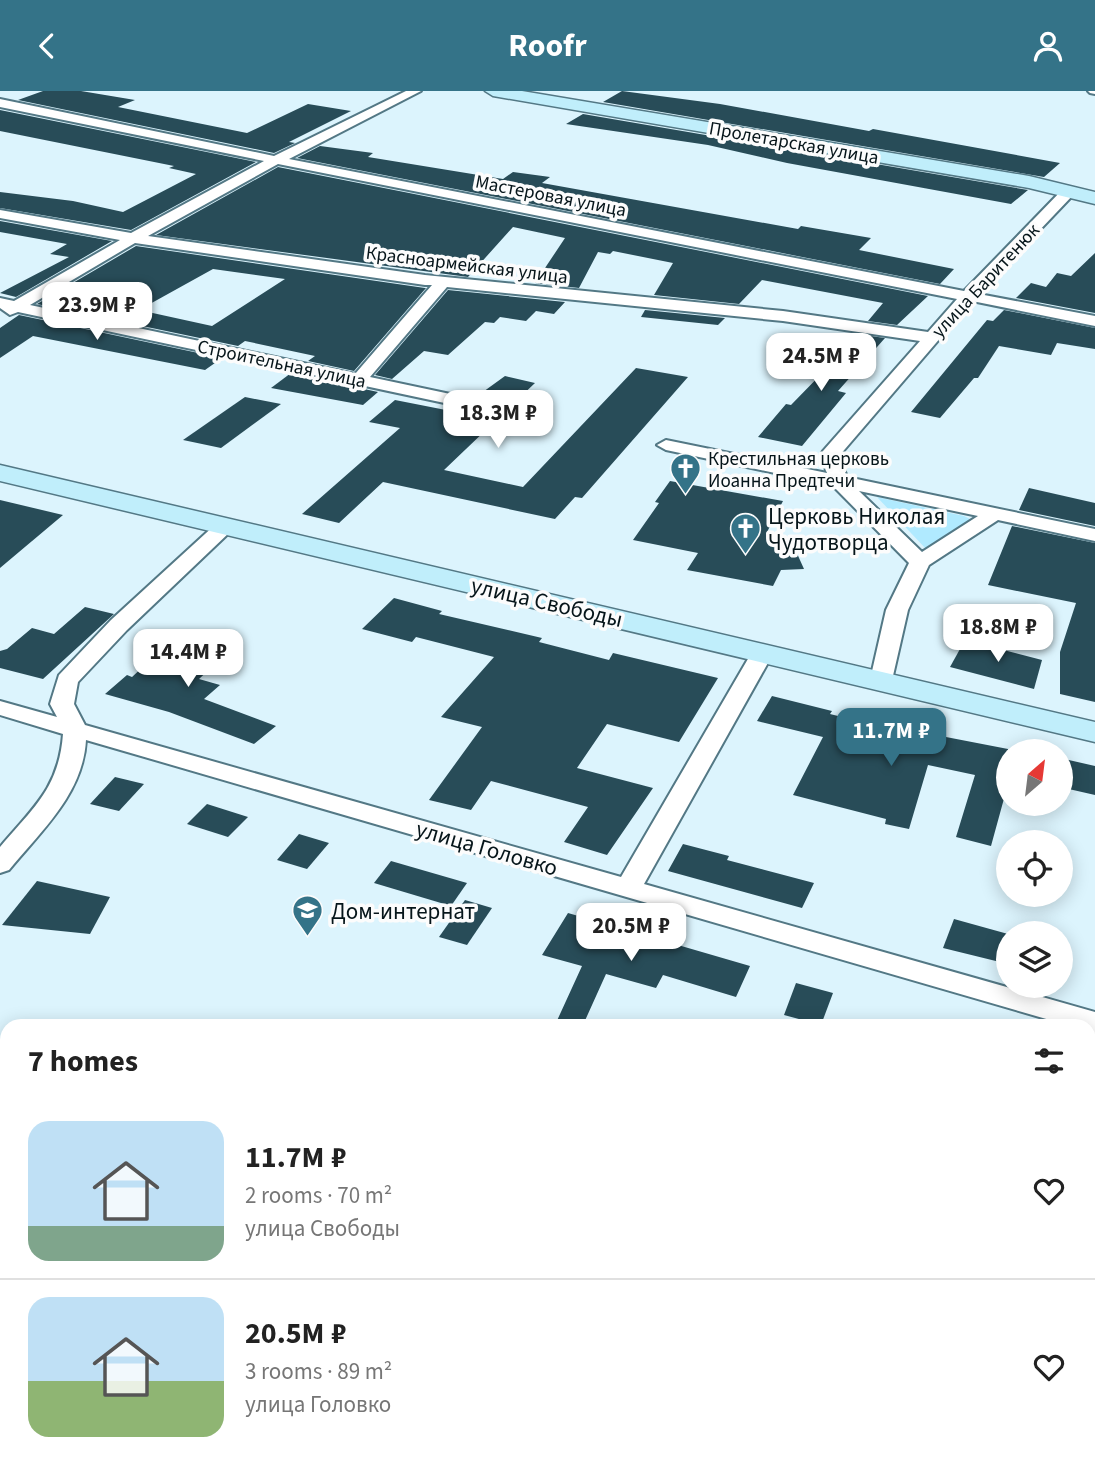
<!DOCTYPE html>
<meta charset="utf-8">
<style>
body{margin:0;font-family:"Source Sans 3",sans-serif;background:#f6f6f6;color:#222;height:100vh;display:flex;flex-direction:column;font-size:26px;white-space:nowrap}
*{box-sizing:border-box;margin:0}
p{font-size:23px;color:#767676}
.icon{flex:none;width:38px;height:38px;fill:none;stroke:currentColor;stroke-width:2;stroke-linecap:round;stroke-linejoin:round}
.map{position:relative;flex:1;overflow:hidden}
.panel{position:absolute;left:0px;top:928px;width:1096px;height:450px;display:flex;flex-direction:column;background:#fff;border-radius:21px 21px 0 0;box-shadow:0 4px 18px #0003}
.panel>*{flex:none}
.needle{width:46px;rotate:28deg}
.controls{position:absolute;left:996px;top:648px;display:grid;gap:14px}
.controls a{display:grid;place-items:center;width:77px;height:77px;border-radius:50%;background:#fff;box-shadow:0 4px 18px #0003;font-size:35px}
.price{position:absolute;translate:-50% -60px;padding:0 16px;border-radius:14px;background:#fff;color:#222;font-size:23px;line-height:46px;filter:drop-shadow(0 2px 4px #0008)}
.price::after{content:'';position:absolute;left:50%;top:42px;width:21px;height:16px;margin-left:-10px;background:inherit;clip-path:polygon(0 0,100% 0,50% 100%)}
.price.selected{background:#347388;color:#fff}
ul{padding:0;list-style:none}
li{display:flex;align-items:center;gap:21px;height:175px;padding:0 28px}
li+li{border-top:2px solid #e0e0e0}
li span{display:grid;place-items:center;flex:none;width:196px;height:140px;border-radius:21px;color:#555}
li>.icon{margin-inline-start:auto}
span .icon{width:84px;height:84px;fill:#fffc;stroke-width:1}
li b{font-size:30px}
h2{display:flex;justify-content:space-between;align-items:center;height:84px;padding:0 28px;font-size:30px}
header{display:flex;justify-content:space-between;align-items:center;height:91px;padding:0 28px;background:#347388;color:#fff;font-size:32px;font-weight:700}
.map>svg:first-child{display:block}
.green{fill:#b0eaff}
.building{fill:#284c58;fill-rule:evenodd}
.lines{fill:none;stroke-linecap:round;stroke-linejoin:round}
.street-casing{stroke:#537885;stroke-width:4}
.secondary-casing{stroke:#537885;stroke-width:3}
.street{fill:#fff;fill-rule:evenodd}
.secondary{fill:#c0eefb;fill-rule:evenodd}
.labels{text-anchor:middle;stroke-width:7;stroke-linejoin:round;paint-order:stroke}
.far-street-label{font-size:19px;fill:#06151a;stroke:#fcfcfc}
.far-poi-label{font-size:19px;fill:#06151a;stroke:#fcfcfc;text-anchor:start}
.poi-label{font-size:23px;fill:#06151a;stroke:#fcfcfc;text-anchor:start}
.street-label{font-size:23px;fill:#06151a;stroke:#fcfcfc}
</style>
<header><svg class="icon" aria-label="back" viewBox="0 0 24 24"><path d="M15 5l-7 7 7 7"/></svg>Roofr<svg class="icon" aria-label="person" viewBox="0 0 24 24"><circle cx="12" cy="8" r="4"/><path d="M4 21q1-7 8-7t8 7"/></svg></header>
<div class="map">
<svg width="1095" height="1376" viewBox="0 0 1095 1376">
<rect width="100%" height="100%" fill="#dcf4fd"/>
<g class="green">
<path d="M877,406L964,425L972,429L927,459Z"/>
<path d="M527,1370H808L805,1376H523Z"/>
</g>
<g class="building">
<path d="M43,0H81L135,9L118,16L247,42L308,13L351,20L289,51L295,52L274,62L18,9Z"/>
<path d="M622,0L720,13L869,40L873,38L1060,72L1044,86L603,11Z"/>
<path d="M0,19L256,71L131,139L0,117V101L73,110L123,121L196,83L169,77L174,75L0,40Z"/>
<path d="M583,23L1028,99L1011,113L787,72L708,54L566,33Z"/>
<path d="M320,55L373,62L368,66L503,88L513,81L550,86L542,92L798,138L801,135L871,147L859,159L954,178L940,193L297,67Z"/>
<path d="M278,76L928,205L897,234L868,230L883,212L762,189L739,213L654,204L673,172L613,160L610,163L598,161L579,197L535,192L565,147L513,136L468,186L156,144Z"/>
<path d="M0,130L112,150L16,206L0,202L69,166L50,163L67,153L0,141Z"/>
<path d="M136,155L425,197H426L354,280L308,270L315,265L245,250L238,255L37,213ZM213,178L285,188L212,235L139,219Z"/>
<path d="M1095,162V222L1016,207L1031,192L1046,196L1057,182L1071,185Z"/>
<path d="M448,199L565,211L554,223L536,220L526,230L500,226L494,232L485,231L448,264L424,260L392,288L375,284Z"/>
<path d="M645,219L725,227L718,234L641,226Z"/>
<path d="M1004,219L1095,237V258L1057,252L1051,264L999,255L978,287H974L940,327L911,321L987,229L993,230Z"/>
<path d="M19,224L222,267L205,279L33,245L0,267V237Z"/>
<path d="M856,243L885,247L838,300L846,302L802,355L758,346L786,313L791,314L829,275L821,273L841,251L848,252Z"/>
<path d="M636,277L688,286L582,407L575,406L555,428L383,391L339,432L302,423L400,337L369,331L395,309L456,321L460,318L482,323L490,321L493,313L489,308L476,306L505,285L535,292L444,379L523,396Z"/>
<path d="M291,282L378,301L363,314L271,297Z"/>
<path d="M245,306L281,313L221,357L183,349Z"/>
<path d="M670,390L783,410L766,443L790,447L804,478L781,479L773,495L687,479L698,462L633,449L659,412L655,411Z"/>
<path d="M1029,397L1095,412V435L1019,419Z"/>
<path d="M0,409L63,424L0,477Z"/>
<path d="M1012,435L1095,452V611L1060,603V561L1076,512L988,494Z"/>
<path d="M394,507L442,520L439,523L542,547L539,551L609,569L613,562L718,587L679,651L607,633L577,677L653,697L607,764L564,751L588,716L491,690L471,719L429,709L482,636L441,626L494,566L416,546L412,551L362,538Z"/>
<path d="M85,516L114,523L43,588L0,577V560L7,558L32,537L54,543Z"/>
<path d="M177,544L232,557L199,588L220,594L204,608L276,635L254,653L169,621L105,603L127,584L132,586Z"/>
<path d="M965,549L1042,569L1034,598L950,576Z"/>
<path d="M772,605L832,620L830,623L914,644L915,640L1008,658V693L991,755L956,746L975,684L928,674L909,738L885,733L886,728L793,704L823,646L757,630Z"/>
<path d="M1060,667L1095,675V704L1060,696Z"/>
<path d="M115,686L144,693L119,720L90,713Z"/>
<path d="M207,713L248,726L228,746L187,733Z"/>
<path d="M299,743L329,752L307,778L277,769Z"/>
<path d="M683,753L729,765L727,769L814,792L802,817L668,780Z"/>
<path d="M391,770L467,792L451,815L374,792Z"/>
<path d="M37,790L110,806L90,843L2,834Z"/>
<path d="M465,809L492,817L467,854L439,846Z"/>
<path d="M568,822L750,875L736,906L663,884L656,897L606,883L583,934H555L582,875L542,864Z"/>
<path d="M954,828L1008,843V873L943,857Z"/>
<path d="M796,892L833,902L821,934L784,924Z"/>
</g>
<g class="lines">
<defs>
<g id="street">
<path d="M406,0H421L289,68L964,200L1064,97H1074V103L979,203L1095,225V235L972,210L839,365L847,386L1095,438V450L998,429L929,474L908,519L892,589L889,594H873L870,589L886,519L909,472L832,394L666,359L657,354L666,349L827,382L821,364L823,360L920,250L783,230L447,196L370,286L488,311L491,315L488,319L482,320L18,221L10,224L0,217V207L14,210L120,149L0,127V119L131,142L264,70L0,16V8L274,65ZM278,73L957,208L928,241L783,220L425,184L148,145ZM135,152L425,194H432L355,283L30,214ZM859,400L978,425L922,461Z"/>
<path d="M1088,0H1095V3L1090,2Z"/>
<path d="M224,430L231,432L234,436L231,440L127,539L78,591L74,613L85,634L621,786L752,561L755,556H771L774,561L644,793L1095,921V943L1088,941V934H1067L86,649C83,703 41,740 9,779L0,782V756C33,717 59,697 63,643L0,624V610L57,626L50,613L59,584L111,529L217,432Z"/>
</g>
<g id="secondary">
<path d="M485,0H522L1029,85L1095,101V113L1029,97L493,5Z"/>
<path d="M0,374L1095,631V651L0,390Z"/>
</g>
</defs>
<use href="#street" class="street-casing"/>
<use href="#secondary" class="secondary-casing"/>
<use href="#street" class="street"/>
<use href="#secondary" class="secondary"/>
</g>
<defs>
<symbol id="church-pin" viewBox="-11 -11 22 30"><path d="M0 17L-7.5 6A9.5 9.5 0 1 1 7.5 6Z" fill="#347388" stroke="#fcfcfc"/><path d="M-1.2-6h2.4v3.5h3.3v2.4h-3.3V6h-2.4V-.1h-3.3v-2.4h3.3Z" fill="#fff"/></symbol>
<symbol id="school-pin" viewBox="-11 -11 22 30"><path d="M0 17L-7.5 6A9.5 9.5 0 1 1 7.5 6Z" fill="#347388" stroke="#fcfcfc"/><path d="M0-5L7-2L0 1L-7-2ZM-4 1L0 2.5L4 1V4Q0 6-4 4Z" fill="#fff"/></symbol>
</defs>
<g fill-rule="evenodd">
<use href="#church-pin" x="668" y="360" width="35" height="47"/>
<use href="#church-pin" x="728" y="420" width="35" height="47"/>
<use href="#school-pin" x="290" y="802" width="35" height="47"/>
</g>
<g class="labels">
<g class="far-street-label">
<text transform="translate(794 51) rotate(10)" y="7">Пролетарская улица</text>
<text transform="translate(551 104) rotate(11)" y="7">Мастеровая улица</text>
<text transform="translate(467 173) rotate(7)" y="7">Красноармейская улица</text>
<text transform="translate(985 189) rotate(-47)" y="7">улица Баритенюк</text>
<text transform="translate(282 272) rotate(12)" y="7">Строительная улица</text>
</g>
<g class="far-poi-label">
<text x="708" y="374">Крестильная церковь<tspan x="708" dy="22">Иоанна Предтечи</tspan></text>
</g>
<g class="poi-label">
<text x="768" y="433">Церковь Николая<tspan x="768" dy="26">Чудотворца</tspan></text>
<text x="331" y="828">Дом-интернат</text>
</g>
<g class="street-label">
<text transform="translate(547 511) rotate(13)" y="8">улица Свободы</text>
<text transform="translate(487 757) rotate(16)" y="8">улица Головко</text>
</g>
</g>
</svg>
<div class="controls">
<a><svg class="needle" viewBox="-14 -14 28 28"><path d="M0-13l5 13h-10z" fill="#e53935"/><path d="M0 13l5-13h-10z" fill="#767676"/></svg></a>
<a><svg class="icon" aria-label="locate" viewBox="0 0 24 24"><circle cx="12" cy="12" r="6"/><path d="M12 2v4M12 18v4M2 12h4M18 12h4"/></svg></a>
<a><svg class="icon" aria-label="layers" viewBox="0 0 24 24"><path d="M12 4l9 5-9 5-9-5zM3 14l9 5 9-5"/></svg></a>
</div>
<b class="price" style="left:97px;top:251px">23.9M ₽</b>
<b class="price" style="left:821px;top:302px">24.5M ₽</b>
<b class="price" style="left:498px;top:359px">18.3M ₽</b>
<b class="price" style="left:998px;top:573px">18.8M ₽</b>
<b class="price" style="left:188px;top:598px">14.4M ₽</b>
<b class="price selected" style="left:891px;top:677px">11.7M ₽</b>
<b class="price" style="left:631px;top:872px">20.5M ₽</b>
<section class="panel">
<h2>7 homes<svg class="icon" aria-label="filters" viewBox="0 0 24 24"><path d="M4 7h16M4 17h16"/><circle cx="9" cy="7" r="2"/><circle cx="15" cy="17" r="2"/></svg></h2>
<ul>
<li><span style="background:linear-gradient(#bfe0f5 75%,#7fa58c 0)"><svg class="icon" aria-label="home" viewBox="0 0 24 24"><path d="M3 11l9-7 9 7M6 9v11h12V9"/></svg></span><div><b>11.7M ₽</b><p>2 rooms · 70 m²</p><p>улица Свободы</p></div><svg class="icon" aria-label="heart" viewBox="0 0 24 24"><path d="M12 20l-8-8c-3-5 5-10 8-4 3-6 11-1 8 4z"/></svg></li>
<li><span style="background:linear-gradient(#bfe0f5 60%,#8fb573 0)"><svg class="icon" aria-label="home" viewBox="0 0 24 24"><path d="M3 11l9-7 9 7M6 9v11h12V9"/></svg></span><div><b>20.5M ₽</b><p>3 rooms · 89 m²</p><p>улица Головко</p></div><svg class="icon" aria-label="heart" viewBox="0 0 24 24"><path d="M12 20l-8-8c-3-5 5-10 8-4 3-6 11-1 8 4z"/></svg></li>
</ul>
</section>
</div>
